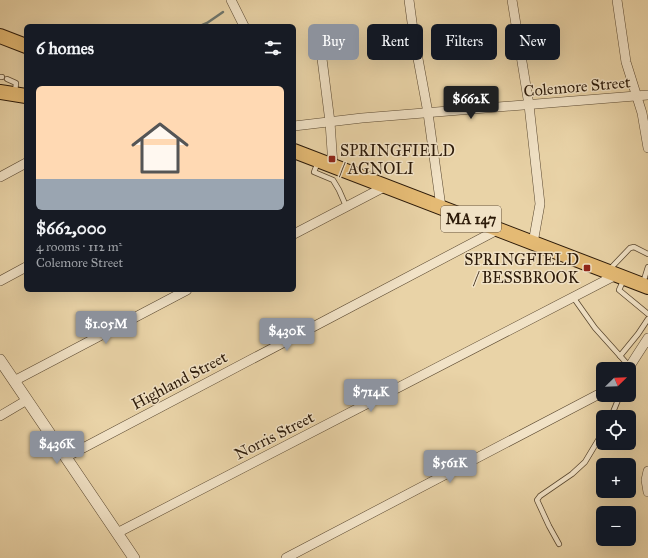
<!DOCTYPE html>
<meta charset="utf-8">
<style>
body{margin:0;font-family:"IM FELL Great Primer",serif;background:#242831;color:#f1f3f6;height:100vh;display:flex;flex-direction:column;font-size:15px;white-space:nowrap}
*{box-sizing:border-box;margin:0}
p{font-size:13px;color:#9ea1a6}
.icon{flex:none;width:22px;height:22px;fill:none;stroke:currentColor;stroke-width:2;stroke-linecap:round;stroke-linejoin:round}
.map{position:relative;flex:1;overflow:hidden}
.drawer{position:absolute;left:24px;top:24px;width:272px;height:268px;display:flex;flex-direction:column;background:#171b24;border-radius:6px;box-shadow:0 4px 16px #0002}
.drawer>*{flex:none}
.banner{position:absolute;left:308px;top:24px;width:280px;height:36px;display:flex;gap:8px}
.needle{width:26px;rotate:67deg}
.fabs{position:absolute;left:596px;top:362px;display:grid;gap:8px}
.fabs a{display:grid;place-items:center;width:40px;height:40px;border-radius:6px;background:#171b24;box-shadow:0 4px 16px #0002;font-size:20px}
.price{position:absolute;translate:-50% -34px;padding:0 9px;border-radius:4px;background:#8c9099;color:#fff;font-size:13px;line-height:26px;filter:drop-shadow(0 1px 2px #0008)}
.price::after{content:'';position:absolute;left:50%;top:24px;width:12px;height:9px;margin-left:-6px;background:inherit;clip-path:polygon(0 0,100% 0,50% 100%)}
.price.on{background:#222;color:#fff}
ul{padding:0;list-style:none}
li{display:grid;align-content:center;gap:8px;height:212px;padding:0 12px}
li span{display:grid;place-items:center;height:124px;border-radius:6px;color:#555}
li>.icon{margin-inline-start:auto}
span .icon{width:72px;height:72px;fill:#fffc;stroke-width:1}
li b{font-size:17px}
h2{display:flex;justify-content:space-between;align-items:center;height:48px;padding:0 12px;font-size:17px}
.pill{padding:0 14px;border-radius:6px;background:#171b24;box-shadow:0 4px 16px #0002;font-size:14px;line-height:36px}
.pill.on{background:#8c9099;color:#fff}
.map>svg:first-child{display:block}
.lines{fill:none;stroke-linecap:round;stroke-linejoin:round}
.stream{stroke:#6f776e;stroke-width:2.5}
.service-casing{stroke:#5a4830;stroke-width:6}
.minor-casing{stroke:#5a4830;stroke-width:10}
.tertiary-casing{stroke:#5a4830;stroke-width:12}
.primary-casing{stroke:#2b1908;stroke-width:16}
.service{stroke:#f1e2c6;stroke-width:4.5}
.minor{stroke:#f1e2c6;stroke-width:9}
.tertiary{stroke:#f1e2c6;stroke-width:11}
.primary{stroke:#e4ba74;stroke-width:14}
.poi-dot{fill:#8f2418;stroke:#f1e2c6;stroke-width:1.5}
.labels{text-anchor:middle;stroke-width:3;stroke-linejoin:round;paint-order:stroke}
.shield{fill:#f1e2c6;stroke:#665541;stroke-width:1}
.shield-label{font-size:15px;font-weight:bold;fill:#2b1908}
.street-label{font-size:16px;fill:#2b1908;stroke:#f1e2c6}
.poi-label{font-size:16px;fill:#2b1908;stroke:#f1e2c6;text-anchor:start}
</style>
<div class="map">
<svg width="648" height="558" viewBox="0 0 648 558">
<rect width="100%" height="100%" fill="#e9d3a7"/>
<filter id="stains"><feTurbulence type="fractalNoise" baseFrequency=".005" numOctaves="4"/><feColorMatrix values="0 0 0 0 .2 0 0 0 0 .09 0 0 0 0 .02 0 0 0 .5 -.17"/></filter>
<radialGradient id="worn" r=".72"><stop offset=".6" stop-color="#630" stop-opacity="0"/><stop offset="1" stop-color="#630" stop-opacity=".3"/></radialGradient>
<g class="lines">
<path class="stream" d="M200,26L207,23L223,12"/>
<defs>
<g id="service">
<path d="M0,77H2"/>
<path d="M7,79L16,83L15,92"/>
<path d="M318,162L314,172L333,180L339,190L346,206"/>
<path d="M609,270L630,248L634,247L648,254"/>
<path d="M624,279L619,290L648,314"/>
<path d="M643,283L648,267"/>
<path d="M573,297L595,328L630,367"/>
<path d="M620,356L638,334L648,319"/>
<path d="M611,417L620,395"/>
<path d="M559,544L549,526L537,500L540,496L572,474L585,462L603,432"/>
</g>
<g id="minor">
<path d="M231,0L244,26"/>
<path d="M409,0L414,37L428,113L441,207"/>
<path d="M512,0L529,105L540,204L533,243"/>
<path d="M617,0L626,62L642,113L648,148"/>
<path d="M319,35L330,122L333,166"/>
<path d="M294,126L362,118L648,95"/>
<path d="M0,177L26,163"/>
<path d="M294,234L386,186"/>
<path d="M0,281L26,267"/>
<path d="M628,369L648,338"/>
<path d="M14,381L187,290"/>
<path d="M0,416L27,400"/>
<path d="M66,457L499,229"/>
<path d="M648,471L646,480L648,492"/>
<path d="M117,533L616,275"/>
<path d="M286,558L603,392"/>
</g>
<path id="tertiary" d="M0,360L134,558"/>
<g id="primary">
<path d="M0,36L26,46"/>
<path d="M0,92L26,96"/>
<path d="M294,151L648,287"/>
</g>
</defs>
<use href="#service" class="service-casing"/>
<use href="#minor" class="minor-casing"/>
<use href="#tertiary" class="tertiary-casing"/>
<use href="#primary" class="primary-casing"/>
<use href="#service" class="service"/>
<use href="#minor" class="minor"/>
<use href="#tertiary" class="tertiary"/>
<use href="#primary" class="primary"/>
</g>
<g class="poi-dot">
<rect x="328" y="155" width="8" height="8" rx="2"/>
<rect x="583" y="264" width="8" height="8" rx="2"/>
</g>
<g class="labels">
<rect class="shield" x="441" y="206" width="60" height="26" rx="3"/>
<g class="shield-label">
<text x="471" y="224">MA 147</text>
</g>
<g class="street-label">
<text transform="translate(577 86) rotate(-5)" y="6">Colemore Street</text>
<text transform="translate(179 380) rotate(-28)" y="6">Highland Street</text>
<text transform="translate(274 435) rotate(-27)" y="6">Norris Street</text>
</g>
<g class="poi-label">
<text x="340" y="156">SPRINGFIELD<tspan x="340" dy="18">/ AGNOLI</tspan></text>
<text x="579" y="265" text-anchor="end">SPRINGFIELD<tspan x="579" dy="18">/ BESSBROOK</tspan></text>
</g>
</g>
<rect width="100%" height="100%" filter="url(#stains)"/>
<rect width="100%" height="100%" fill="url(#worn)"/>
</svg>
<div class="fabs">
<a><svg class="needle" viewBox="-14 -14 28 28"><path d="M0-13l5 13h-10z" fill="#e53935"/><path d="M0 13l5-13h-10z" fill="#9ea1a6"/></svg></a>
<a><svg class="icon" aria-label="locate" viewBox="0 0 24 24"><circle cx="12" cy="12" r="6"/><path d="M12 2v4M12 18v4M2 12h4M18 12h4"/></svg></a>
<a>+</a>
<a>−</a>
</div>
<b class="price on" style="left:471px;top:120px">$662K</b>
<b class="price" style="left:106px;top:345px">$1.05M</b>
<b class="price" style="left:287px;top:352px">$430K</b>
<b class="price" style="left:371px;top:413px">$714K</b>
<b class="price" style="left:57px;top:465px">$436K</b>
<b class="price" style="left:450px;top:484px">$561K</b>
<div class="banner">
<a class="pill on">Buy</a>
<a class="pill">Rent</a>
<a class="pill">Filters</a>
<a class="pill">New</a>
</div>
<section class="drawer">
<h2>6 homes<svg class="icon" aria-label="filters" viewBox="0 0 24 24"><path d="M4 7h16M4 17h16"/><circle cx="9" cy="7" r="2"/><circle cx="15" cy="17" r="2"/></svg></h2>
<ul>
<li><span style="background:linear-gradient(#ffd9b3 75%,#9aa5b1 0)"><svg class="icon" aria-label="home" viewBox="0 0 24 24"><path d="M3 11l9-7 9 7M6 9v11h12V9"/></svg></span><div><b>$662,000</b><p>4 rooms · 112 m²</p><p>Colemore Street</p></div></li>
</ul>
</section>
</div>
